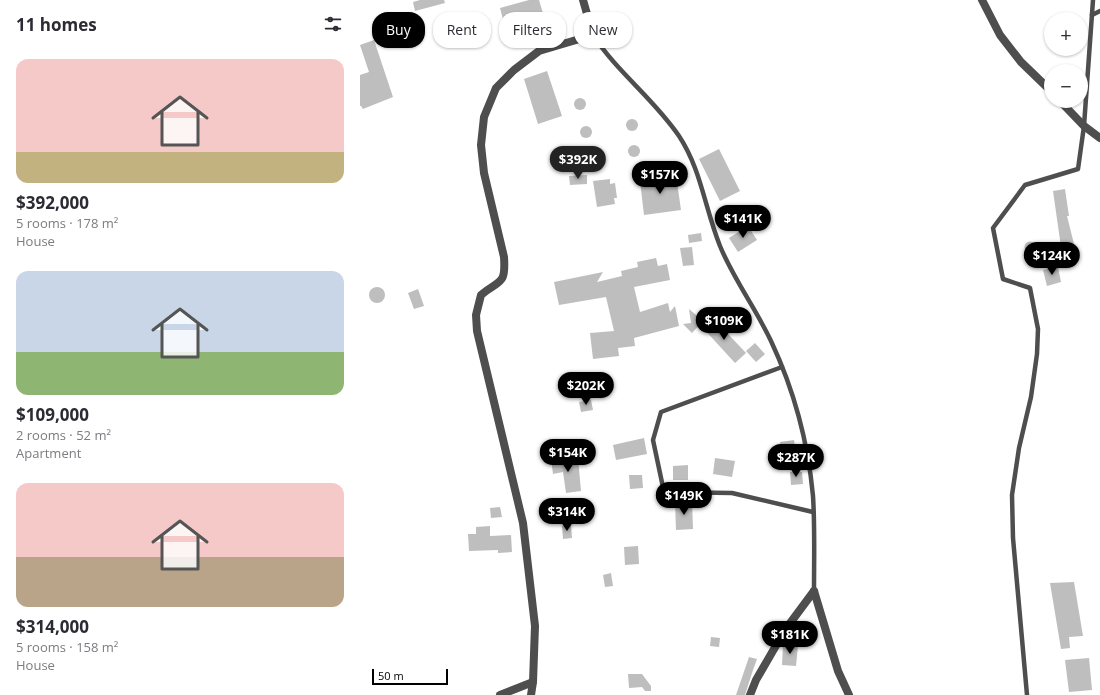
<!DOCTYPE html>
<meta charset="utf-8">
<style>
body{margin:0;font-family:"Open Sans",sans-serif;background:#f7f7f7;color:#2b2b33;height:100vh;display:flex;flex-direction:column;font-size:15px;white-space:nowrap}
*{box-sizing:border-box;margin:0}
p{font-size:13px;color:#7c7c81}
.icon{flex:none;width:22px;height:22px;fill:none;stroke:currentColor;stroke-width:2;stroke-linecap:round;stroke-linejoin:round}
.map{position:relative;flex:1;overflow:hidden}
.panel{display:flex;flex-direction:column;background:#fff;width:360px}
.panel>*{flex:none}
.hud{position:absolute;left:12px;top:12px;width:380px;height:36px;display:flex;gap:8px}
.tools{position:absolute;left:684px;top:12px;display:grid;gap:8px}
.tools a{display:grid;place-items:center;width:44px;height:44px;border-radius:50%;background:#fff;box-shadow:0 1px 3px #0004;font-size:20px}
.scale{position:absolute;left:12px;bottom:10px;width:76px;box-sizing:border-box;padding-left:4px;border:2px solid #000;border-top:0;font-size:11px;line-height:14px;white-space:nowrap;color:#000;-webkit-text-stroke:3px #fff;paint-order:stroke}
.price{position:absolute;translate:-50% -34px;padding:0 9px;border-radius:14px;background:#000;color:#fff;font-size:13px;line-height:26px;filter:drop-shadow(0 1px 2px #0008)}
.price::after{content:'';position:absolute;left:50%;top:24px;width:12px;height:9px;margin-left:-6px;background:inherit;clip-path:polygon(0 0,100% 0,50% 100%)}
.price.active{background:#222;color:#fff}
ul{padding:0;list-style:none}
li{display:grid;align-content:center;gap:8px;height:212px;padding:0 16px}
li span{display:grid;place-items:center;height:124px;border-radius:12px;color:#555}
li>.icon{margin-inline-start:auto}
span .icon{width:72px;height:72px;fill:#fffc;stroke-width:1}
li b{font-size:17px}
h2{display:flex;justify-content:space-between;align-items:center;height:48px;padding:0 16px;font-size:17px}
.pill{padding:0 14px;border-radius:16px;background:#fff;box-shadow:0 1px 3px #0004;font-size:14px;line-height:36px}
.pill.active{background:#000;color:#fff}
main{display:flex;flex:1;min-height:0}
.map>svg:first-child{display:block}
.building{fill:#bebebe}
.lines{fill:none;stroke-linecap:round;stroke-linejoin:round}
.lane{stroke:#4e4e4e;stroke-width:4.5}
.street{stroke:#4e4e4e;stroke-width:8}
</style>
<main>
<section class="panel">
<h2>11 homes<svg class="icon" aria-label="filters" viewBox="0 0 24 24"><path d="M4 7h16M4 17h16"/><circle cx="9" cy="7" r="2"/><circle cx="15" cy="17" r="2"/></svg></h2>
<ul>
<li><span style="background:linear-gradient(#f6c9c9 75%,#c2b280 0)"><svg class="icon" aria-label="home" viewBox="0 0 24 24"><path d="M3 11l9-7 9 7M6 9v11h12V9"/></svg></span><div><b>$392,000</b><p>5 rooms · 178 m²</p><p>House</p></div></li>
<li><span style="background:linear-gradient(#c9d6e8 65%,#8fb573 0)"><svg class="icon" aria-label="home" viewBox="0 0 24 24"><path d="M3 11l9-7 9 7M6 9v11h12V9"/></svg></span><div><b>$109,000</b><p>2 rooms · 52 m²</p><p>Apartment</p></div></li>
<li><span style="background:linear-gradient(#f6c9c9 60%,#b9a48a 0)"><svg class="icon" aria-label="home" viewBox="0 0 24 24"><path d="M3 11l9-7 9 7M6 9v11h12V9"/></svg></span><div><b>$314,000</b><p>5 rooms · 158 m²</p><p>House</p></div></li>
</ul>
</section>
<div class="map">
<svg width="740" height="695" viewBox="0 0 740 695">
<rect width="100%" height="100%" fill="#fff"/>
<g class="building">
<path d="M60,0H84L85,3L55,11L53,2Z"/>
<path d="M169,0H179L185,20L146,31L140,8Z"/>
<path d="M14,40L33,97L3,109L1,106H0V75L9,72L0,45Z"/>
<path d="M187,71L202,116L178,124L164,79Z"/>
<circle cx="220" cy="104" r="6"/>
<circle cx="272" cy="125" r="6"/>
<circle cx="226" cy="132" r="6"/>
<circle cx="274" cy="151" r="6"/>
<path d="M359,149L380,191L360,201L339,159Z"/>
<path d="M227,175V184L210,185L209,176Z"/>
<path d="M316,175L321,210L284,215L280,181Z"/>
<path d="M250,179V184L255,183L257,198H254L255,204L237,207L233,181Z"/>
<path d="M705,189L709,216H707L714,244L701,247L693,191Z"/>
<path d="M388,226L397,240L378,252L369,238Z"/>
<path d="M341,233L342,241L329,243L328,235Z"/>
<circle cx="670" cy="247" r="5.5"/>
<path d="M332,247L334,265L323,266L320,248Z"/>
<path d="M296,258L298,266L307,264L310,280L274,287L280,312L308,303L310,312L315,306L319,326L274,338L275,346L258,348L259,356L233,359L230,333L254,331L246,297L199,305L194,282L243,272L237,282L262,276L261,271L278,267L277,262Z"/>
<path d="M698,267L701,282L687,286L683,270Z"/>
<circle cx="17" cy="295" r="8"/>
<path d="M58,289L64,306L54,309L48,293Z"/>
<path d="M329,309L343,321L332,333L323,324L331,323Z"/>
<path d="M353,318L386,353L375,363L343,328Z"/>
<path d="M395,343L405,354L396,362L386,351Z"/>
<path d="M231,400L233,410L221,412L219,402Z"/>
<path d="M284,438L287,454L256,460L253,445Z"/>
<path d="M434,440L436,453L422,455L420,442Z"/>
<path d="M208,456V460L218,458L221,491L206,493L203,472L193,474L191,459Z"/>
<path d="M355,458L375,461L372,477L353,474Z"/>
<path d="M328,465V480H313V466Z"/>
<path d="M430,472H442L443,484L431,485Z"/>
<path d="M269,475H282L283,488L270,489Z"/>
<path d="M332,501L333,529L316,530L315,502Z"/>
<path d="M140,507L142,517L131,518L130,508Z"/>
<path d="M211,525L212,538L203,539L202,526Z"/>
<path d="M130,526V536L151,535L152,552L138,553V550L109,551L108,534H116V527Z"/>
<path d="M278,546L279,564L265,565L264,547Z"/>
<path d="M251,573L253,586L245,587L243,575Z"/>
<path d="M714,582L723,636L709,637L710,648L701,649L690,583Z"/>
<path d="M351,637L360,638L359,647L350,646Z"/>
<path d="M423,644L438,646L436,666L422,665Z"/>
<path d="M389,657L397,659L393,670L385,695H376Z"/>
<path d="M729,658L732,690L709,692L705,660Z"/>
<path d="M268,674H282L291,686V691H285L282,687L269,688Z"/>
</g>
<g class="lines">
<g class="lane">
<path d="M732,15L740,11"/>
<path d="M233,35C257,72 294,99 319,136C341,169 345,209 360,246C373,278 396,309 411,341C434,390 448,442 453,496C455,527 454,560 454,591"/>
<path d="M422,367L301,412L293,440L304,492L372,493L453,512"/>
<path d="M667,695L653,538L652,495L659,448L671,397L677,354L678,329L670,288L643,279L633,228L665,185L718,169L724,126L733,0"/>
</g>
<g class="street">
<path d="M622,0L640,35L661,62L691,91"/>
<path d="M700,101L724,126L740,138"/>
<path d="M454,591L478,671L489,695"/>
<path d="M140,695L173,682L175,626L163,523L117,331L116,315L121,295C139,279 146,287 144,257L124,173L121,145L124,117L136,88L154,70L179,51L233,35L223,0"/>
<path d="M171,695L173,682"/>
<path d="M390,695L396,680L425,630L454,591"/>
</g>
</g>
</svg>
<div class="tools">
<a>+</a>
<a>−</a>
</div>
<div class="scale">50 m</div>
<b class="price active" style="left:218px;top:180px">$392K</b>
<b class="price" style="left:300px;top:195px">$157K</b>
<b class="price" style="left:383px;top:239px">$141K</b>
<b class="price" style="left:692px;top:276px">$124K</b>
<b class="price" style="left:364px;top:341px">$109K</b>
<b class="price" style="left:226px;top:406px">$202K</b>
<b class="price" style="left:208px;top:473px">$154K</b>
<b class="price" style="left:436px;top:478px">$287K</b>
<b class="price" style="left:324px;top:516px">$149K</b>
<b class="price" style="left:207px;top:532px">$314K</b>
<b class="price" style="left:430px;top:655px">$181K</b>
<div class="hud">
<a class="pill active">Buy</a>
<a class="pill">Rent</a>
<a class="pill">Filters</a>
<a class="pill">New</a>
</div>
</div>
</main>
